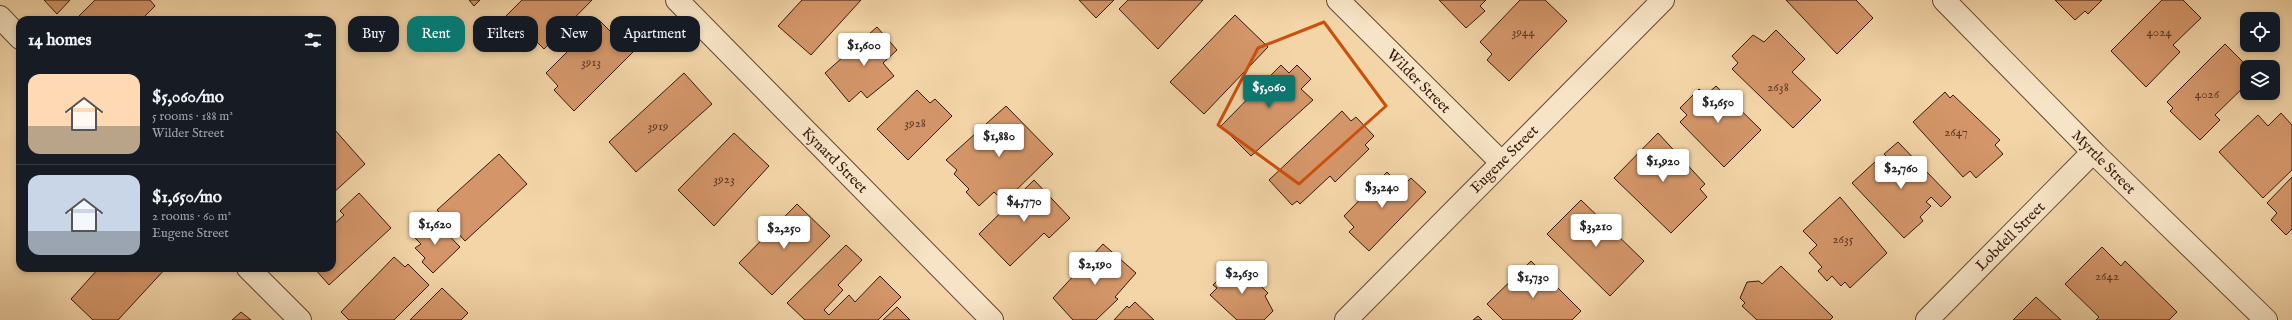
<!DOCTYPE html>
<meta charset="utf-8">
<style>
body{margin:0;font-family:"IM FELL English",serif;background:#20242c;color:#f1f3f6;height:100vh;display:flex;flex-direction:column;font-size:15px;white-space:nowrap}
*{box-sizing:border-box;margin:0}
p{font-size:13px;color:#9ea1a6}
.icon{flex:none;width:22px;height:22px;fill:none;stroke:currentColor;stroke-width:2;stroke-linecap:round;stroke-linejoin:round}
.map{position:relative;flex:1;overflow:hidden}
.panel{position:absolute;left:16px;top:16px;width:320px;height:256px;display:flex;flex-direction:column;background:#171b24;border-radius:12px;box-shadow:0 2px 6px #0003}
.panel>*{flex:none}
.banner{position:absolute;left:348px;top:16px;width:380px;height:36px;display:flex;gap:8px}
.fabs{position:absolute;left:2240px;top:12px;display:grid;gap:8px}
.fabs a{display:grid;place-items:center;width:40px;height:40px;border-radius:8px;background:#171b24;box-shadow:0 2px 6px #0003;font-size:20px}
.price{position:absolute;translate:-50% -34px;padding:0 9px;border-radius:4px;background:#fff;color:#222;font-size:13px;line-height:26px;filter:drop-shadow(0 1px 2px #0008)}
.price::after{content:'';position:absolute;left:50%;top:24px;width:12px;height:9px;margin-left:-6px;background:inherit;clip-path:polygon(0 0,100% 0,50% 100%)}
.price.current{background:#0f766e;color:#fff}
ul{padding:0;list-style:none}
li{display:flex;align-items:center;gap:12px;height:100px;padding:0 12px}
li+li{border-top:1px solid #363941}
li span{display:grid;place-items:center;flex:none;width:112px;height:80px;border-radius:12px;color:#555}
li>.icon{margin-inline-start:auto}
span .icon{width:48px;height:48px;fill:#fffc;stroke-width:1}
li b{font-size:17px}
h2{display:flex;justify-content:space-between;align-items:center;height:48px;padding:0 12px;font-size:17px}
.pill{padding:0 14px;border-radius:12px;background:#171b24;box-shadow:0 2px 6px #0003;font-size:14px;line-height:36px}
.pill.current{background:#0f766e;color:#fff}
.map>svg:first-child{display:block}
.building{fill:#d49669;stroke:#35190d}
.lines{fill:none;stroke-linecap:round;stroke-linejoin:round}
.minor-casing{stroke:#644834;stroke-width:24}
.minor{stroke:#f7e4c6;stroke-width:22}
.marked{fill:none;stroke:#cd4f0c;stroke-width:3;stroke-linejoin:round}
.labels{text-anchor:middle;stroke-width:4;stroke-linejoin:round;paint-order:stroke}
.number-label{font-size:13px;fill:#5d3824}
.street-label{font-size:15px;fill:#35190d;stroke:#f7e4c6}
</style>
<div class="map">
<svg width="2292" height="320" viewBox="0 0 2292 320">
<rect width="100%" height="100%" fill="#f3d5a8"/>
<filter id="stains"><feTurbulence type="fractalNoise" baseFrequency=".005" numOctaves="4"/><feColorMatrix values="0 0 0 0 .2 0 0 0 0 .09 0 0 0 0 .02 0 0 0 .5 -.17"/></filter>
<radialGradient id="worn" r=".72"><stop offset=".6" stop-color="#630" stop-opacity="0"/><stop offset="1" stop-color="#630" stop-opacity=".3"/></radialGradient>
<g class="building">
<path d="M44,0H70L57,14Z"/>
<path d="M95,0H150L155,6L141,20H75Z"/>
<path d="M469,0H480L474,6Z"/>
<path d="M522,0H592L544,49L525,30L514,42L497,25Z"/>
<path d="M802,0H861L811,55L778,26Z"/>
<path d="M1079,0H1114L1096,18Z"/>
<path d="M1128,0H1203L1158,49L1119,9Z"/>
<path d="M1439,0H1486L1480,6L1485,11L1466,28Z"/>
<path d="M1520,0H1545L1567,21L1509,81L1487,60L1492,54L1480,42Z"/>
<path d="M1786,0H1856L1873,18L1837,54Z"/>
<path d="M2055,0H2102L2088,14L2085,11L2075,20Z"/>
<path d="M2162,0H2183L2201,18L2173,45L2180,52L2146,87L2111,51Z"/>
<path d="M1235,15L1268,47L1204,114L1170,82Z"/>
<path d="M599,20L617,38L621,34L636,49L574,111L554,90L558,86L546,73Z"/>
<path d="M877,27L897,50L883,63L894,76L867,98L861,91L849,102L825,73Z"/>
<path d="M1776,30L1805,59L1792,72L1821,100L1793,128L1732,69L1738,63L1732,56L1753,35L1764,42Z"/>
<path d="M2225,44L2248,67L2247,84L2215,115L2220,120L2200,140L2170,111L2173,108L2167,102Z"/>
<path d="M1281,65L1289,73L1297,65L1311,79L1301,89L1313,100L1251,156L1221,126Z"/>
<path d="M684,73L712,104L636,172L609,142Z"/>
<path d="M1716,86L1761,130L1724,167L1680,122L1687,115L1680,108L1699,89L1706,95Z"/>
<path d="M917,90L930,103L935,99L952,116L908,160L877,129Z"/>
<path d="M1945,92L1950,98L1953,95L2000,140L1995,145L2003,154L1976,178L1970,171L1963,177L1913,122Z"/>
<path d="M1006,106L1053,154L1004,202L994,192L979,206L966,192L969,189L954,174L957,170L946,160Z"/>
<path d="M1342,111L1351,121L1356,117L1374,136L1365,145L1369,149L1335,182L1330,176L1300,204L1297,201L1292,205L1269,180Z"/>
<path d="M2281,113L2292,125V170L2263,198L2219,152L2258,115L2268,126Z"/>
<path d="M334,129L365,164L332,194V130Z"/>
<path d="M734,133L769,166L714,226L678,190Z"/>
<path d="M1658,133L1705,184L1700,189L1707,197L1671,233L1614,178Z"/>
<path d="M1898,142L1951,197L1941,207L1931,197L1926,202L1931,206L1920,217L1923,221L1904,238L1852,183L1876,161L1882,168L1890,160L1884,154Z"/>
<path d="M499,154L527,184L465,241L437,210Z"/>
<path d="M1387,172L1402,187L1411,178L1426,192L1369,251L1349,232L1354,227L1344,216Z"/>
<path d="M2292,177V229L2286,235L2271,220L2277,213L2267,203Z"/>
<path d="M1034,180L1070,218L1049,238L1044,233L1010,266L979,234Z"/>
<path d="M359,193L391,228L329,285L314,268H332V226L344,215L340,211Z"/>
<path d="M1840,197L1887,253L1850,288L1845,282L1841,286L1832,276L1827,281L1818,271L1822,267L1809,253L1817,245L1803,231Z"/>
<path d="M1581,200L1644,261L1610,296L1547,234Z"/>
<path d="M797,204L830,236L772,295L739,263Z"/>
<path d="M433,219L460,247L433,273L422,262L425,258L415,248L421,244L414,237Z"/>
<path d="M1103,244L1136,273L1115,297L1118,299L1096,320H1073L1053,298Z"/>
<path d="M846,245L862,260L838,285L843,290L824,310L829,315L849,295L855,302L880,276L901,297L878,320H805L787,303Z"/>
<path d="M2102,247L2121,266L2125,261L2177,312L2169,320H2096L2099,317L2065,284Z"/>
<path d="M394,257L405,267L408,264L429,285L394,320H349L341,312Z"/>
<path d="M1531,261L1581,311L1572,320H1503L1487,304Z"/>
<path d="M1236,262L1268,293L1265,296L1273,311L1264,320H1237L1210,295L1217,288L1213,285Z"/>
<path d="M1781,266L1833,317L1830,320H1757L1742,306L1745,303L1740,298L1747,282L1759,281L1762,284Z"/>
<path d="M99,268H166L118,320H93L71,299Z"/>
<path d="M442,288L468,313L461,320H410Z"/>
<path d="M2036,297L2061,320H2013Z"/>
<path d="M1135,302L1154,320H1114L1127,306L1129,308Z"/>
<path d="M897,307L910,320H883Z"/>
<path d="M241,312L251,320H232Z"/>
<path d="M1478,316L1482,320H1473Z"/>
</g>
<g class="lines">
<defs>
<g id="minor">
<path d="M677,0L992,320"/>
<path d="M1338,0L1501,162"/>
<path d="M1944,0L2093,152L2266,320"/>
<path d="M0,17L20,38"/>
<path d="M248,268L300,320"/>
<path d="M1346,320L1663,0"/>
<path d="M1927,320L2093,152"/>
</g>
</defs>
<use href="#minor" class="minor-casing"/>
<use href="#minor" class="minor"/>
</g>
<path class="marked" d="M1324,22L1386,106L1299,184L1218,125L1258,48Z"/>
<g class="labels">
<g class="number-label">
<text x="1523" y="36">3944</text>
<text x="2159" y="36">4024</text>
<text x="591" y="66">3913</text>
<text x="1778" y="91">2638</text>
<text x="2207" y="98">4026</text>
<text x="915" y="127">3928</text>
<text x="658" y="130">3919</text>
<text x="1956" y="136">2647</text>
<text x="724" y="183">3923</text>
<text x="1843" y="243">2635</text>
<text x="2107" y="280">2642</text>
</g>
<g class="street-label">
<text transform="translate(1419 81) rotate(45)" y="5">Wilder Street</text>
<text transform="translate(1504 159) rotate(-45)" y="5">Eugene Street</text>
<text transform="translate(835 160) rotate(45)" y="5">Kynard Street</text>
<text transform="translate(2104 162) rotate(45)" y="5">Myrtle Street</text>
<text transform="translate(2010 236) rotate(-45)" y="5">Lobdell Street</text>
</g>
</g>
<rect width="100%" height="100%" filter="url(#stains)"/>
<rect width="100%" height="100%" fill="url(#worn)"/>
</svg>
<div class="fabs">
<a><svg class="icon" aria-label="locate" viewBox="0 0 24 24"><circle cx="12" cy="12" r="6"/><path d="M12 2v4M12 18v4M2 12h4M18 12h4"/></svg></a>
<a><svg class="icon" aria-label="layers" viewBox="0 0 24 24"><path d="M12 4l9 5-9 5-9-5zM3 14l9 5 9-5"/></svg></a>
</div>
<b class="price" style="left:864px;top:67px">$1,600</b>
<b class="price current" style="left:1269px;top:109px">$5,060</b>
<b class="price" style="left:1718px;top:124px">$1,650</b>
<b class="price" style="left:999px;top:158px">$1,880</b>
<b class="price" style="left:1663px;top:183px">$1,920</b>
<b class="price" style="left:1901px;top:190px">$2,760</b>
<b class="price" style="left:1382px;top:209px">$3,240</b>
<b class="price" style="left:1024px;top:223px">$4,770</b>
<b class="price" style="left:435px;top:246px">$1,620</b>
<b class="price" style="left:1596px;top:248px">$3,210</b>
<b class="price" style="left:784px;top:250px">$2,250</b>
<b class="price" style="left:1095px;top:286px">$2,190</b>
<b class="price" style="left:1242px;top:295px">$2,630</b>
<b class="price" style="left:1533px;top:299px">$1,730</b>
<div class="banner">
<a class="pill">Buy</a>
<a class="pill current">Rent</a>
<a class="pill">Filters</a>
<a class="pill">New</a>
<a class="pill">Apartment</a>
</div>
<section class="panel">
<h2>14 homes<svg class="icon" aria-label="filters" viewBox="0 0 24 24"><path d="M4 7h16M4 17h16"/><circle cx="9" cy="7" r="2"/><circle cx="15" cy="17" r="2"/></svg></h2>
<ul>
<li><span style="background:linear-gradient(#ffd9b3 65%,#b9a48a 0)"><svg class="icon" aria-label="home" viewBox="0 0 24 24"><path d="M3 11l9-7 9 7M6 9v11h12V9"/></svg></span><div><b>$5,060/mo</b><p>5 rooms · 188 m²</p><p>Wilder Street</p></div></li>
<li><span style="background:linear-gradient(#c9d6e8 70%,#9aa5b1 0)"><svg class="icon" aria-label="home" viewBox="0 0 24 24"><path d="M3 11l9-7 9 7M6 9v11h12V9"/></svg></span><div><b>$1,650/mo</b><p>2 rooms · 60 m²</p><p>Eugene Street</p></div></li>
</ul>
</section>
</div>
